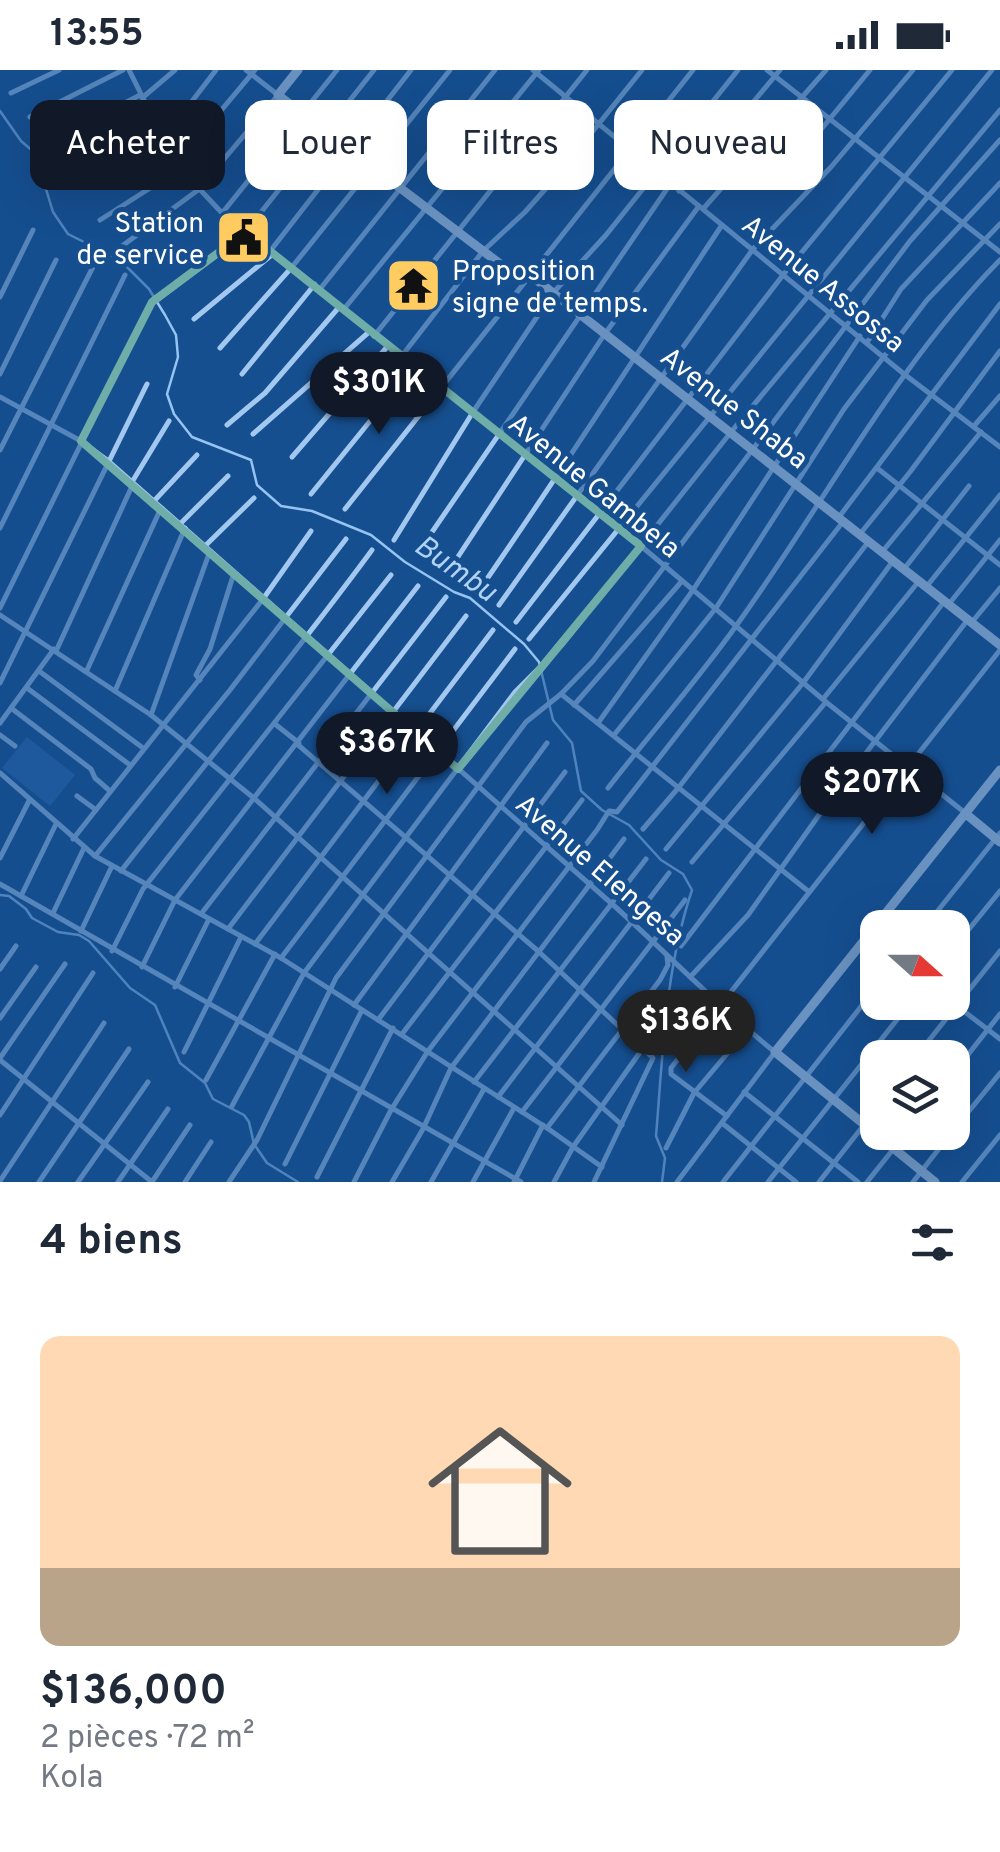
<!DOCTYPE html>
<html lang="fr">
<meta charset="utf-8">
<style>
body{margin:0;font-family:Overpass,sans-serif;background:#f6f6f7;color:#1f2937;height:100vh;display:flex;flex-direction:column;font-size:38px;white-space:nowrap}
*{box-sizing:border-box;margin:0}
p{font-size:32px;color:#747a83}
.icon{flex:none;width:55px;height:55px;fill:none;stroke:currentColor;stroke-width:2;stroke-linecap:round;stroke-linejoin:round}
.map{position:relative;height:1112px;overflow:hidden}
.panel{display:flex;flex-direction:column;background:#fff;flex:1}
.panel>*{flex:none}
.top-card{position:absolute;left:30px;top:30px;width:940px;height:90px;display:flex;gap:20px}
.needle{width:65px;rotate:111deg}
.fabs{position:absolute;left:860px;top:840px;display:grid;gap:20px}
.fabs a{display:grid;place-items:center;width:110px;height:110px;border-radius:20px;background:#fff;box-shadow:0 10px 40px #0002;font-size:50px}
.price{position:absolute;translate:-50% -85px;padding:0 22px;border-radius:35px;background:#111827;color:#fff;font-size:32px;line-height:65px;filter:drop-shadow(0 2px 5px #0008)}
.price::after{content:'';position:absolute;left:50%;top:60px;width:30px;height:22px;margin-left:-15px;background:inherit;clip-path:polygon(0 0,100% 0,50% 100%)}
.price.on{background:#222;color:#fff}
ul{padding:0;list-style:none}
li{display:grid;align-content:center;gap:20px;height:530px;padding:0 40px}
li+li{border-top:2px solid #e0e1e3}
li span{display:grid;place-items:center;height:310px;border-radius:20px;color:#555}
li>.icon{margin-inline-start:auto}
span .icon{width:180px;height:180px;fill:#fffc;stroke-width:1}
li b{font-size:42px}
h2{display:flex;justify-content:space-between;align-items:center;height:120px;padding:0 40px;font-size:42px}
.pill{padding:0 35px;border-radius:20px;background:#fff;box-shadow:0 10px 40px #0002;font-size:35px;line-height:90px}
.pill.on{background:#111827;color:#fff}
.status{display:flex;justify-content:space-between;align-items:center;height:70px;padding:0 50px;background:#fff;direction:ltr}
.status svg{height:28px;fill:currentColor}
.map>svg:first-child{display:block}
.green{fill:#2667ac}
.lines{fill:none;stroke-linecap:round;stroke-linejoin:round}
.stream{stroke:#95c4f3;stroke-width:2.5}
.street{stroke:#a3c8f0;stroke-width:5}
.secondary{stroke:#d1e4fb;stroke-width:9}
.marked{fill:none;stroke:#6fada8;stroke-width:8;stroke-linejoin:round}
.labels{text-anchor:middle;stroke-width:10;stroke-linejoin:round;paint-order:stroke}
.poi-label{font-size:28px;fill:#fff;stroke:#164f8f;text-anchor:end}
.street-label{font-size:28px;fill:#fff;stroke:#164f8f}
.water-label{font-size:30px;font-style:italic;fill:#afd2f7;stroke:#164f8f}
</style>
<div class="status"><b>13:55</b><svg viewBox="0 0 49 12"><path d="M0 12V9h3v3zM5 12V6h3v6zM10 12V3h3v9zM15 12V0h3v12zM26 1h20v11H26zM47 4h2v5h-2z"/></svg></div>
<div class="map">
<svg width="1000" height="1112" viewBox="0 0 1000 1112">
<rect width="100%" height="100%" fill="#164f8f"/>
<path class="green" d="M27,667L75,705L50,736L2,698Z"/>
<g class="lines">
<g class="stream">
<path d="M0,41L21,71L35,83L53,142L68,164L120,190L149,219L165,245L176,265L178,287L167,324L174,344L192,367L251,390L257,415L281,436L312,441L371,465L405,492L454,522L470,528L524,574L539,592L553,650L572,673L581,721L602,740L629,755L661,790L683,804L692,820C665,900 663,983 656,1066L665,1088L662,1112"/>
<path d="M0,825L9,826L26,839L32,848L58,862L79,865L89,871L130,918L155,935L180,993L205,1013L213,1029L244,1045L249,1052L254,1074L267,1093L298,1112"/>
</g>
<g class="street">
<path d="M129,0L176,94L222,143L641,476L826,632L964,742"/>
<path d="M533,0L904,304L1000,377"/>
<path d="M767,0L1000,182"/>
<path d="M11,23L59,0"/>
<path d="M142,28L175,0"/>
<path d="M30,47L123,0"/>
<path d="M163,69L216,0"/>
<path d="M115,71L152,51"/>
<path d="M44,76L140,25"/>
<path d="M177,93L255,0"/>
<path d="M742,99H758L770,110L774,109L805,79L870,0"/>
<path d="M104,109L167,78"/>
<path d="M679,121L780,0"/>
<path d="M703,139L826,0"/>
<path d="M223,142L337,0"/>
<path d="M100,150L180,99"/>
<path d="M122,176L198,120L278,25L246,0"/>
<path d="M271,180L411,0"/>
<path d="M320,219L495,0"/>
<path d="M0,227L33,160"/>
<path d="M344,239L539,0"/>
<path d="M194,249L274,183"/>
<path d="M374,266L587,0"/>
<path d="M868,271L901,219L1000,113"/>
<path d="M220,278L292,197L450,0"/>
<path d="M401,287L483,181L525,142L556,107L642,0"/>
<path d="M0,304L56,190"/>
<path d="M242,304L315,214"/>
<path d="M0,327L81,371L107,390L611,833C666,882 717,936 775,982L677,1112"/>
<path d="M227,355L265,323L340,236"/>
<path d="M974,356L1000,326"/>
<path d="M253,364L369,262"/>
<path d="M0,380L99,185"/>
<path d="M292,387L387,277"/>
<path d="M877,398L1000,495"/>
<path d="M132,412L169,351"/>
<path d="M311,424L413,298"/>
<path d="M154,431L197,385"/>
<path d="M345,439L693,0"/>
<path d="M839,447L1000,234"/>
<path d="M180,454L228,406"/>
<path d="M0,458L125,205"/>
<path d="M860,464L910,402L1000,281"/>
<path d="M394,470L473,342L553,223L606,165L738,0"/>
<path d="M205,476L254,428"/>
<path d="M882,482L981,362"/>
<path d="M417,484L671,113"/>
<path d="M904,499L969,416"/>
<path d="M446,505L604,265L699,136"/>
<path d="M927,516L1000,425"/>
<path d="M478,522C562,401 641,277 722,155"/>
<path d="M949,534L1000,470"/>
<path d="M499,535L753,179L831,97L913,0"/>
<path d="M0,538L149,236L242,166L374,0"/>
<path d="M0,545L151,645L255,729L622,1055"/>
<path d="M516,552L783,205L952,0"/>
<path d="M972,552L1000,518"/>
<path d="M529,569L992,0"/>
<path d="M57,579L133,414"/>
<path d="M87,600L161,438"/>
<path d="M39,601L143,678"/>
<path d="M200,610L196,605L210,579L234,503"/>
<path d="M0,613L147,314"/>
<path d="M27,618L130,695"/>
<path d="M115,621L185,458"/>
<path d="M823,629L919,511"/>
<path d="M574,635L682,511"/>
<path d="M11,638L91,699L95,708L110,721"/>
<path d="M151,645L210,481"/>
<path d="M0,653L54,579"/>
<path d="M598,653L693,520L860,266"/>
<path d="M275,654L299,673"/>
<path d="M0,665L15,676"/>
<path d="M614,665L716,538L844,339L927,230L1000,154"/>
<path d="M297,674L538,881L653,988L594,1112"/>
<path d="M0,703L95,786L281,888L547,1058L602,1097"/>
<path d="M608,718C650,664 696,612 736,556C824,434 894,298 1000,190"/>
<path d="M77,726L96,740"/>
<path d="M643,759L679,717L869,471"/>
<path d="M73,769L263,529L311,461"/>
<path d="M666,779L803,613L893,491"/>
<path d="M95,786L230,620L346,469"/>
<path d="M0,788L29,731"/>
<path d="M692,792L826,632"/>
<path d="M121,801C205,694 291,590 372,480"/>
<path d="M0,814L521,1112"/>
<path d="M808,821L561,624L593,591L910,171L1000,70"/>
<path d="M21,826L56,754"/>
<path d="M53,843L84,778"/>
<path d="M201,844L446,527"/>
<path d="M924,858L1000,763"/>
<path d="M228,859L466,546"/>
<path d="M81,861L112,796"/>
<path d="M255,874L493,560"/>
<path d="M681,876L943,533"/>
<path d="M952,880L1000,821"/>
<path d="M112,881L143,819L391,505"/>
<path d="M281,888L515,579"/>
<path d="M142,897L175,830L418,516"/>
<path d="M0,899L16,876"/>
<path d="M692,905L748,845L824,738L966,552"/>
<path d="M175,917L209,849"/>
<path d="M952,932L1000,969"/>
<path d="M354,935L547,673"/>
<path d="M0,948L36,897"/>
<path d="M378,950L565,702"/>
<path d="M402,964L582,730"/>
<path d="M184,982L241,867"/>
<path d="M0,988L65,894"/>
<path d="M915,988L1000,881"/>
<path d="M0,990L152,1112"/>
<path d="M952,1005L1000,944"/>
<path d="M206,1010L275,884"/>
<path d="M474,1012L646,789"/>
<path d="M744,1022L858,1112"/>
<path d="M498,1027L669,803"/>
<path d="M232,1036L304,903L515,622L563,574L731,362L1000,40"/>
<path d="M522,1042L685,830"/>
<path d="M0,1045L93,903"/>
<path d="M727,1046L671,1004V998L1000,580"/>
<path d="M722,1053L796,1112"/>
<path d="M547,1058L660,910L668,895L667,887"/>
<path d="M952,1062L1000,1003"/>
<path d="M666,1078L694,1023L747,960"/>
<path d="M285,1094L362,940"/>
<path d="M317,1107L393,958"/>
<path d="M0,1111L104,953"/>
<path d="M39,1112L129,979"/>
<path d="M78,1112L148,1012"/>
<path d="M118,1112L168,1039"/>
<path d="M152,1112L190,1055"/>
<path d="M185,1112L211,1072"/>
<path d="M229,1112L257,1070L336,908L526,652L561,624"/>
<path d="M354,1112L391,1040L428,981L597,760L609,741L617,742L842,453"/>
<path d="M392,1112L423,1059L451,998L624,769"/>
<path d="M431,1112L484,1019"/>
<path d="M473,1112L514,1038"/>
<path d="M514,1112L543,1055"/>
<path d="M554,1112L573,1077L643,978"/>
<path d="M723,1112L878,915"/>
<path d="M768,1112L911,932"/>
<path d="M819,1112L878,1037"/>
<path d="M867,1112L907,1062"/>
<path d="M913,1112L952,1062"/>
<path d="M962,1112L1000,1065"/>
</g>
<g class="secondary">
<path d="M298,0L278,25L512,203L534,208L1000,575"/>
<path d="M966,744L1000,772"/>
<path d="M935,1112L775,982L1000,700"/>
</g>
</g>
<path d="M0 0H1000V1112H0ZM246,162L641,476L458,699L81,371L152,232Z" fill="#164f8f" fill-opacity=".55" fill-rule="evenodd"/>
<path class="marked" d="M246,162L641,476L458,699L81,371L152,232Z"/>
<defs>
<symbol id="civic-square" viewBox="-11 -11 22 22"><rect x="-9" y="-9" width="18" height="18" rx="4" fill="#ffcc62" stroke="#164f8f"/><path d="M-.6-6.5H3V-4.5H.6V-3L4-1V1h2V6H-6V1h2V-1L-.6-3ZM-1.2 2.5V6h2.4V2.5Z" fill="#111"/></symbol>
<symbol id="temple-square" viewBox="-11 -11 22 22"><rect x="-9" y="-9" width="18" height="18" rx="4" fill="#ffcc62" stroke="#164f8f"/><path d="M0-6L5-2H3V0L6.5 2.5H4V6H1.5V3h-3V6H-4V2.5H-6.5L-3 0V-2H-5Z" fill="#111"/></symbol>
</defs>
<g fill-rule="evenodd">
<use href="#civic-square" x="212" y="136" width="63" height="63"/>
<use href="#temple-square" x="382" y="184" width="63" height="63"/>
</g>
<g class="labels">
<g class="poi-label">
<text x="204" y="162">Station<tspan x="204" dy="32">de service</tspan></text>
<text x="452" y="210" text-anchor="start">Proposition<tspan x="452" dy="32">signe de temps.</tspan></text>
</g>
<g class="street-label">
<text transform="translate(824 213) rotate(39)" y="10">Avenue Assossa</text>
<text transform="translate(735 337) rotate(38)" y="10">Avenue Shaba</text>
<text transform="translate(595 415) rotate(39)" y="10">Avenue Gambela</text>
<text transform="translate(601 799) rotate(41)" y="10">Avenue Elengesa</text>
</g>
<g class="water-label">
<text transform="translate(456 498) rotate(35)" y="10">Bumbu</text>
</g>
</g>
</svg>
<div class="fabs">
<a><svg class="needle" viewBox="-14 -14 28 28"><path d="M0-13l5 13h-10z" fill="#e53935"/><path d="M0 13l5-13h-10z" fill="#747a83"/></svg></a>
<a><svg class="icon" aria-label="layers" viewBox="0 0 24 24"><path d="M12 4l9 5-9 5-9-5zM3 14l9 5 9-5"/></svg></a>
</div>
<b class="price" style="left:379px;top:367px">$301K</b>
<b class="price" style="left:387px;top:727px">$367K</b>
<b class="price" style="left:872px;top:767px">$207K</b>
<b class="price on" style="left:686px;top:1005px">$136K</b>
<div class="top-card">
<a class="pill on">Acheter</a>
<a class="pill">Louer</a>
<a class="pill">Filtres</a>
<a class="pill">Nouveau</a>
</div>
</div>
<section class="panel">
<h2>4 biens<svg class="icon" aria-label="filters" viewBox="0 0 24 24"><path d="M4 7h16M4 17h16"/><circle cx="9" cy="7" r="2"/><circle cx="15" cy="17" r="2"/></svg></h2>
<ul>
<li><span style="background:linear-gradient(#ffd9b3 75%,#b9a48a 0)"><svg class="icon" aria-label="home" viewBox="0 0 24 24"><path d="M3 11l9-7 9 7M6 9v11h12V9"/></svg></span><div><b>$136,000</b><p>2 pièces · 72 m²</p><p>Kola</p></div></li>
</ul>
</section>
